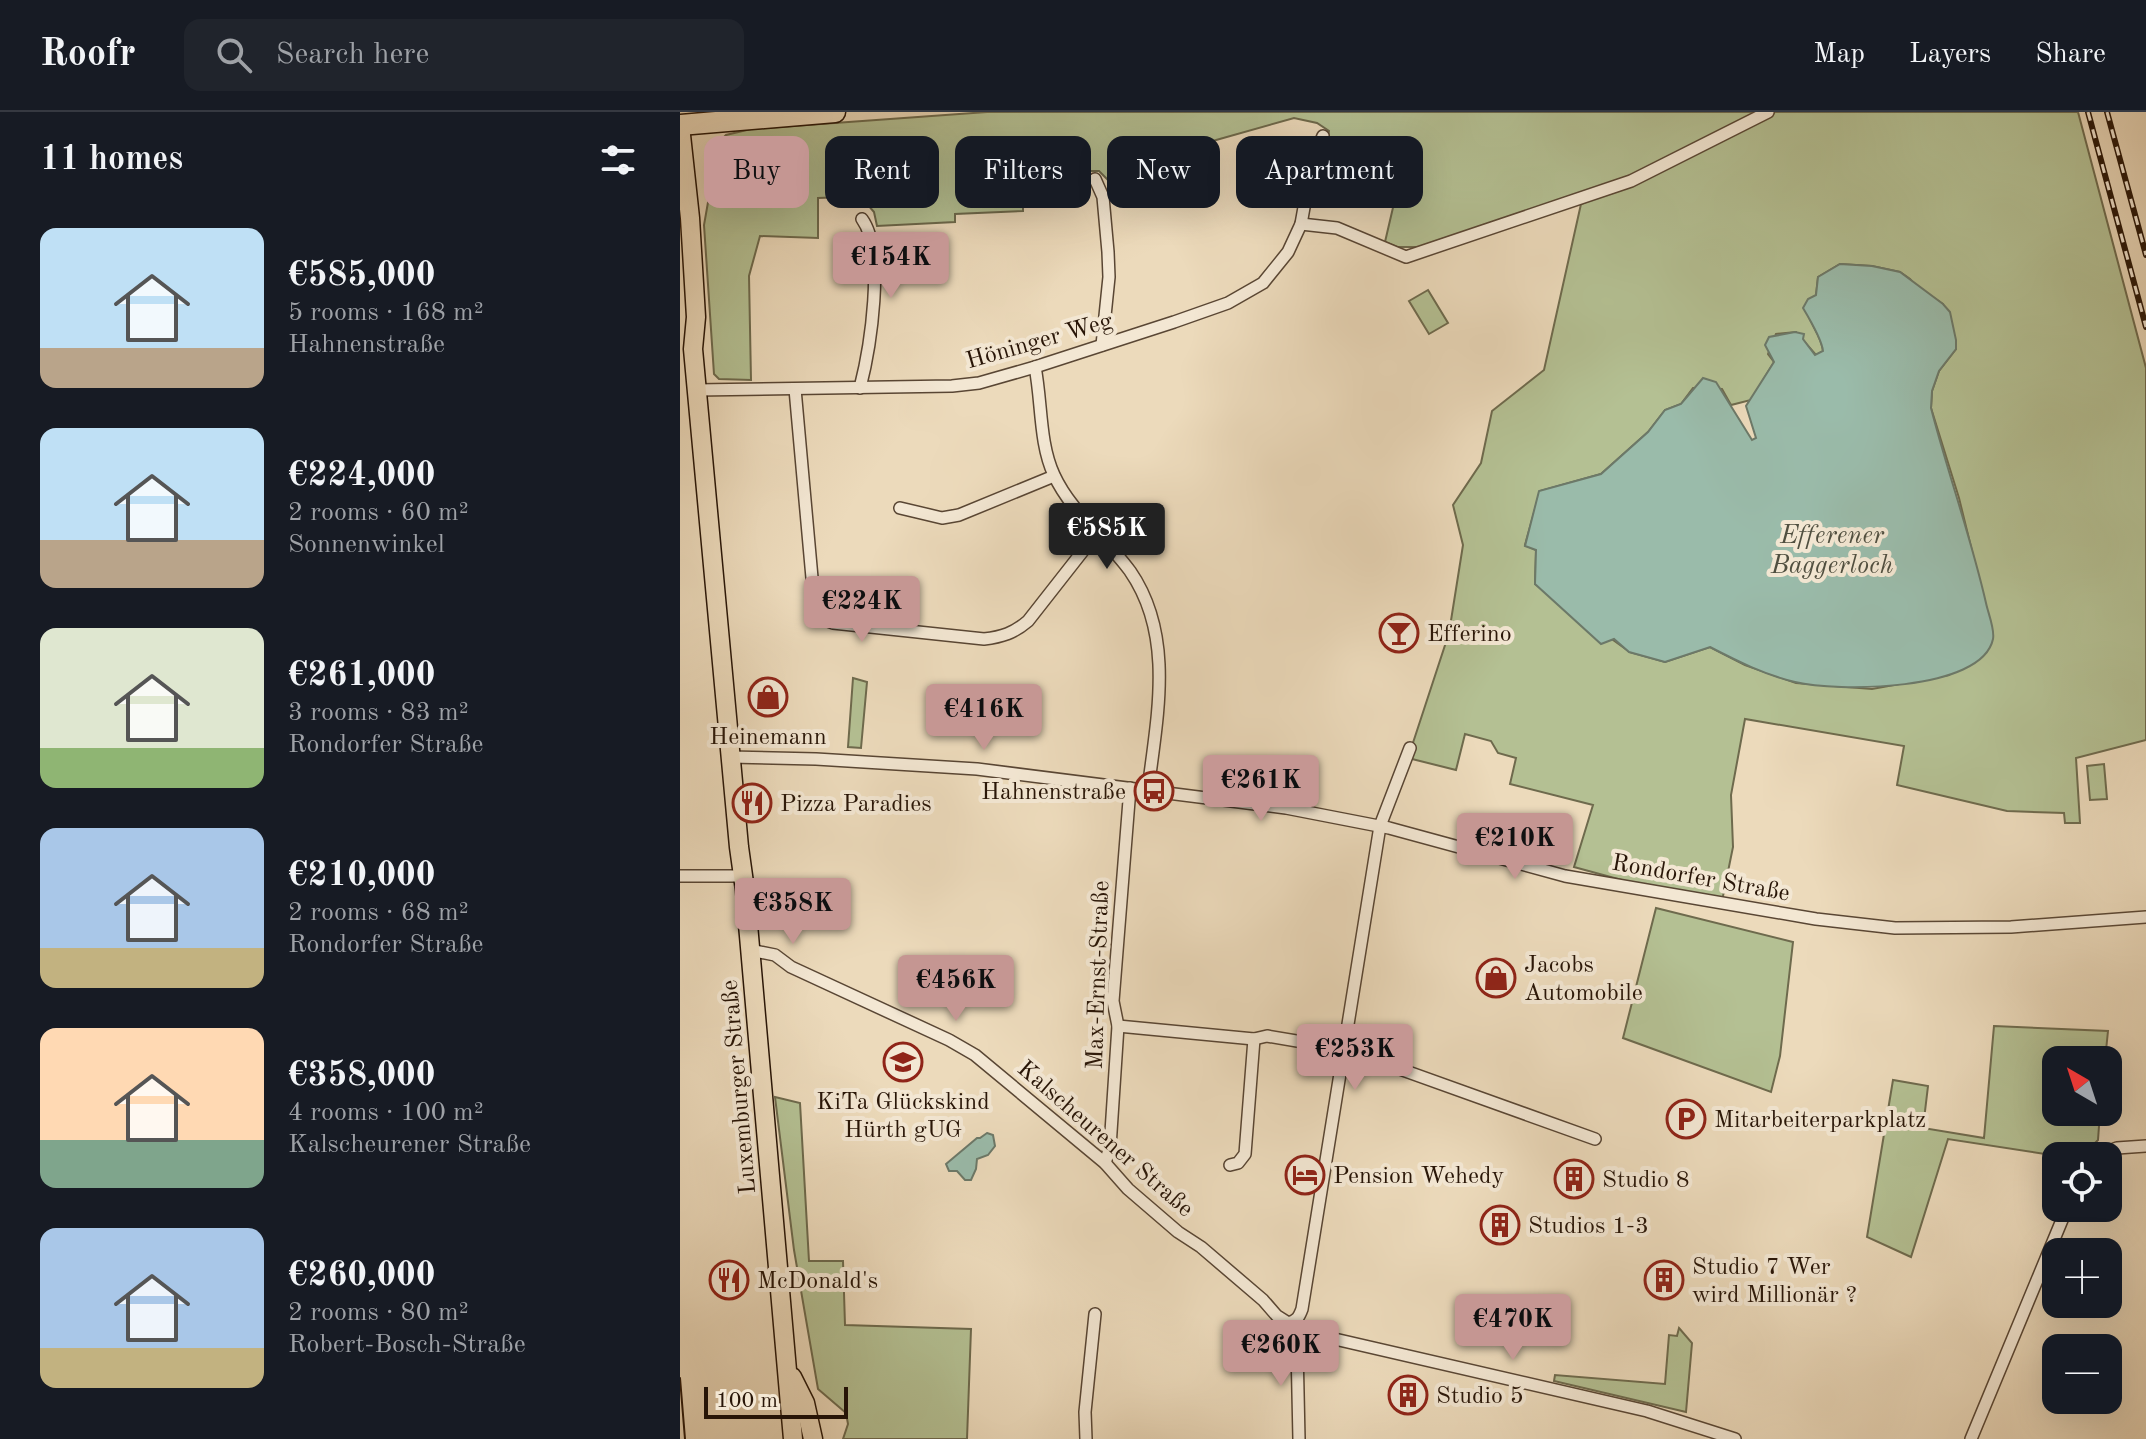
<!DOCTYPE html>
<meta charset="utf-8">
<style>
body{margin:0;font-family:"Old Standard TT",serif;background:#20242c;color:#f1f3f6;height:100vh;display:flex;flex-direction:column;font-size:30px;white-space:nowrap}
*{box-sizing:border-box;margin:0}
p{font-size:26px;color:#9ea1a6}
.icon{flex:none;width:44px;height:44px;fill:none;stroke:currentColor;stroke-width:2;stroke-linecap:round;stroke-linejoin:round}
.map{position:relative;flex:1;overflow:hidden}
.details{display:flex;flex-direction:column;background:#171b24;width:680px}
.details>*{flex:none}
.top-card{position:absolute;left:24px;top:24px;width:760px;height:72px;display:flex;gap:16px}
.needle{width:52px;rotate:321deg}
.tools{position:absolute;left:1362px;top:934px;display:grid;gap:16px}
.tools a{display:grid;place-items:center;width:80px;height:80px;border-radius:16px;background:#171b24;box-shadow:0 8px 32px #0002;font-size:40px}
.scale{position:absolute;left:24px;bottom:20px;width:144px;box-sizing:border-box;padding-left:8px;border:4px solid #281507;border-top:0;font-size:22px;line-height:28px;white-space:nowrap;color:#281507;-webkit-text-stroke:6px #f3e7d3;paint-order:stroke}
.price{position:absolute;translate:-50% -68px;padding:0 18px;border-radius:8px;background:#c59692;color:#111;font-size:26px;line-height:52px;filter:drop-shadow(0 2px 4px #0008)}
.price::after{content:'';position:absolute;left:50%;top:48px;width:24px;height:18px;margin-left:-12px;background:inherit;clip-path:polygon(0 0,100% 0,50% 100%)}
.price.on{background:#222;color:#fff}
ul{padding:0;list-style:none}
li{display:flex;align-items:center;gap:24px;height:200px;padding:0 40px}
li span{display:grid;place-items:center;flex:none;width:224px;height:160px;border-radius:16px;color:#555}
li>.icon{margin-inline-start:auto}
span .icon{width:96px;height:96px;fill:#fffc;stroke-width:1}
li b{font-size:34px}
h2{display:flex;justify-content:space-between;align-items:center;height:96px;padding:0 40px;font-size:34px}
.tag{padding:0 28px;border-radius:16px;background:#171b24;box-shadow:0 8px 32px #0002;font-size:28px;line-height:72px}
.tag.on{background:#c59692;color:#111}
header{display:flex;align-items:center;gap:48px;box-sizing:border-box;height:112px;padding:0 40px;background:#171b24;border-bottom:2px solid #363941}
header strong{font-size:38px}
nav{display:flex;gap:44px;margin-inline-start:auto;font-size:28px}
.search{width:560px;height:72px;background:#20242c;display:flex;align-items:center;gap:20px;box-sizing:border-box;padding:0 28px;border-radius:16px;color:#9ea1a6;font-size:30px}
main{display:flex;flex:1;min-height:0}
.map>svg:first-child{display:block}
.green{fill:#b4c093;stroke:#6e6a4d;stroke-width:2;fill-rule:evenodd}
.water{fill:#9abbaa;stroke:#6c7969;stroke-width:2}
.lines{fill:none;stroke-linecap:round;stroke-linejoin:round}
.street-casing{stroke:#594634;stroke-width:14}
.primary-casing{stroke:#281507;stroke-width:21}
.highway-casing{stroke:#281507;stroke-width:23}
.street{stroke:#f3e7d3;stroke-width:11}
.primary{stroke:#ecdabb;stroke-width:18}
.highway{stroke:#ecdabb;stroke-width:20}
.tram{stroke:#281507;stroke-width:2}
.rail-casing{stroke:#281507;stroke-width:6}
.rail{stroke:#f3e7d3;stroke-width:3;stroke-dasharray:9;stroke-linecap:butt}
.labels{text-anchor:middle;stroke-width:8;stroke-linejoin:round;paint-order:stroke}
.street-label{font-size:24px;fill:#281507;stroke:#f3e7d3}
.poi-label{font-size:24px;fill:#281507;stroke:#f3e7d3;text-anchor:start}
.water-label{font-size:26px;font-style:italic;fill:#504f40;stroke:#f3e7d3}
</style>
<header>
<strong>Roofr</strong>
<div class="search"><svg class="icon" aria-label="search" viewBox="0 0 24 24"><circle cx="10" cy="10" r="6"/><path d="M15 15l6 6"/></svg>Search here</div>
<nav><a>Map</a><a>Layers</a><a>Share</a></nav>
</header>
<main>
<section class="details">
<h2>11 homes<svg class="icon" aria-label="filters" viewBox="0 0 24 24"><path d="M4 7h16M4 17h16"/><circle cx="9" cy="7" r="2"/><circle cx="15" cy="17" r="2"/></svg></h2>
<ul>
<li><span style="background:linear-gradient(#bfe0f5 75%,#b9a48a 0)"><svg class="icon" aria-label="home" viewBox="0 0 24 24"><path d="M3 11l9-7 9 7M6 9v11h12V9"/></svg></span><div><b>€585,000</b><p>5 rooms · 168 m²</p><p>Hahnenstraße</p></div></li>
<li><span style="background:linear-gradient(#bfe0f5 70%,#b9a48a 0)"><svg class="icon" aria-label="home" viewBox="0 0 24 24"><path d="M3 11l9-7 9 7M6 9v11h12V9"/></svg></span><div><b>€224,000</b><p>2 rooms · 60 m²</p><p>Sonnenwinkel</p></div></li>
<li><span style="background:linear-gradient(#dfe7d0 75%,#8fb573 0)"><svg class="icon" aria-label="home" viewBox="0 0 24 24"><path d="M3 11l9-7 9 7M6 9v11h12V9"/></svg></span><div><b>€261,000</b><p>3 rooms · 83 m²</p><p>Rondorfer Straße</p></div></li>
<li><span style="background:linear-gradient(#a9c7e8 75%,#c2b280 0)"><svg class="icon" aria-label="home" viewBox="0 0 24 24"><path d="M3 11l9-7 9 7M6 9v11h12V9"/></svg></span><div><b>€210,000</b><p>2 rooms · 68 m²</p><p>Rondorfer Straße</p></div></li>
<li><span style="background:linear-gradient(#ffd9b3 70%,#7fa58c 0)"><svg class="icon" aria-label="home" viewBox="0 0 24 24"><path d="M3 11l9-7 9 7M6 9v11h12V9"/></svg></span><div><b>€358,000</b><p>4 rooms · 100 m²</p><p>Kalscheurener Straße</p></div></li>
<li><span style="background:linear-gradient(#a9c7e8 75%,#c2b280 0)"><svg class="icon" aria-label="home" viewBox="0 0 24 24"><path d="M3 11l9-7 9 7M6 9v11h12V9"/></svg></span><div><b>€260,000</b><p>2 rooms · 80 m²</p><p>Robert-Bosch-Straße</p></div></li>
</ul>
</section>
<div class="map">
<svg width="1466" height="1327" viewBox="0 0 1466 1327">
<rect width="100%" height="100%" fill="#ecdabb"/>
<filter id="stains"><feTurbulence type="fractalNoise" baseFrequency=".0025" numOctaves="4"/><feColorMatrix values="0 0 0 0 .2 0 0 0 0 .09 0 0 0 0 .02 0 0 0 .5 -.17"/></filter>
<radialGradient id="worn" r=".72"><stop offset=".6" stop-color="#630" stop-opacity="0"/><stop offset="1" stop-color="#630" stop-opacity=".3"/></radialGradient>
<g class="green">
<path d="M307,0H1080L950,64L742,135H717L705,130L715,87L713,76L696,49L668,36L647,32L649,19L637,11L614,6L522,32L428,68L419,59H401L399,49L368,52L370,84L343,86V99L275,102V110L197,114L194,100L188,93L166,95L165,85L138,86V126L80,124L69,164L71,268L39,267L34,262L24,113L33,62V37L46,23L71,17Z"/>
<path d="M1095,0H1398L1466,256V628L1396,646L1400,711H1385L1384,701L1327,699L1217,673L1224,634L1065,607L1051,683L1053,735L1042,789L971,776L894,755L913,693L830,672L836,646L818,641L811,629L785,622L776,658L728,646L769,521L783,433L773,393L801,351L812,299L864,258L901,92L974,62ZM1160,152L1192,154L1220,160L1230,167L1235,173L1263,192L1276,237L1259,259L1252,279L1251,296L1279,386L1313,525L1269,563L1192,577L1116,571L1065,553L1030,535L985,550L950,540L855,472L856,438L845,433L860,379L921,362L968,320L985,298L1001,292L1013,276L1042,277L1051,293L1071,288L1094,250L1088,242L1096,222L1116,220L1136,243L1143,239C1142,226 1132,214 1128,203L1136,183L1138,165Z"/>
<path d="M748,178L768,211L749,222L729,189Z"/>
<path d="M173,566L187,570L181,636L168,635Z"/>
<path d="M1424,652L1427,687L1410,688L1407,654Z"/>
<path d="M976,796L1113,830L1100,944L1091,980L943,926Z"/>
<path d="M1314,914L1428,919L1425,948H1376V1000H1420L1418,1028L1402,1044H1378L1268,1027L1231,1145L1187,1125L1213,968L1248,974L1243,1016L1304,1026Z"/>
<path d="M95,985L120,991L129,1149H163L165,1213L291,1217L287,1327H163L168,1312L166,1301L138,1277L114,1138Z"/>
<path d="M999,1216L1012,1231L1006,1300L874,1269L875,1263L985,1272L989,1223L997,1224Z"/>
</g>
<g class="water">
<path d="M1160,152L1192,154L1220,160L1263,192L1270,200L1276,228V237L1259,259L1252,279L1251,296C1268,362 1291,425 1306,491C1308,501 1315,517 1313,527C1302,580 1155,580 1115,570C1085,563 1057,549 1030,535L985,550L949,540L934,527L921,532L855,472L856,438L845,434L859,379L921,362L968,320L985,298L1001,292L1023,266L1036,270L1072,328L1076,326L1066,294L1094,250L1085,233L1089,225L1115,220L1124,222L1123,227L1135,243L1143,239C1142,228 1129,206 1123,196L1128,187L1136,183L1138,165Z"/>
<path d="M307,1021L313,1023L315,1034L308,1043L297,1047L296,1057L291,1068H285L277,1059H269L266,1052L297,1026H300Z"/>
</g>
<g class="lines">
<defs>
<g id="street">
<path d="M415,67L423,85L428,140L429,165L422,233"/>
<path d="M621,112L657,116L726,145L951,69L1088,0"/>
<path d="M355,255C362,290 359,331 374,363C391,400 426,426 450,459C495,524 477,604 468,678"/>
<path d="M180,276C190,237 206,140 182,107"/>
<path d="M115,277L134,488L135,495L145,508L153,511L304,527C322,525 334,521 348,509L417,421"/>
<path d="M17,278L272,274L299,271L355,255L494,210L548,191L583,171L608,140L621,112L632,51L643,24"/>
<path d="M220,396L262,406L279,403L374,364"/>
<path d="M50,645L136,647L297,657L606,696L709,716L885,764L1136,807L1215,816L1331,815L1466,805"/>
<path d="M0,764H64"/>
<path d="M70,838L95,843L111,855L269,928L295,943L425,1051L448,1077L498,1120L521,1135L583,1188L597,1204L608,1211C617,1209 619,1205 622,1197L700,714L730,636"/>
<path d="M438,914L574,927L587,924L664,937L915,1027"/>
<path d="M1416,1044L1437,1036L1466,1034"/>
<path d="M425,1051L430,1035L438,914L433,889L450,676"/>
<path d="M550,1053L558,1051L565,1042L574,927"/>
<path d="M406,1327L405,1300L415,1202"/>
<path d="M619,1327L617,1235L624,1225L633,1222L967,1299L1055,1327"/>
<path d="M1291,1327L1387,1096"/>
</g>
<g id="primary">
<path d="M0,14L10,106L16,205L13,237L59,735L65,778L113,1327"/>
<path d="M112,1265L125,1291L133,1327"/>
</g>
<path id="highway" d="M0,13L155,0"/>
</defs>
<use href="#street" class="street-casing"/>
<use href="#primary" class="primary-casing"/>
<use href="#highway" class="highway-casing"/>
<use href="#street" class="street"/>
<use href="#primary" class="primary"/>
<use href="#highway" class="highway"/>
<path class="tram" d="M0,1266L5,1327"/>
<defs>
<g id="rail">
<path d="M1408,0L1466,215"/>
<path d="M1427,0L1466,143"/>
</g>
</defs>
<use href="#rail" class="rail-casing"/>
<use href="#rail" class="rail"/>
</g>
<defs>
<symbol id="bar-ring" viewBox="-11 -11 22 22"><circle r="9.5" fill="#f3e7d3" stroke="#8f2418" stroke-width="1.5"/><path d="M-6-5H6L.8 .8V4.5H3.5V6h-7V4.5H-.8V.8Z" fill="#8f2418"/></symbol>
<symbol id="shop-ring" viewBox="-11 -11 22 22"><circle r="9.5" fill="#f3e7d3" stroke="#8f2418" stroke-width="1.5"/><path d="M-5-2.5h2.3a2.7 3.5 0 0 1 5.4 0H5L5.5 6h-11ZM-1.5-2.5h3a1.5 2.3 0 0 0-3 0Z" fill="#8f2418"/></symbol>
<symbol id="bus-ring" viewBox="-11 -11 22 22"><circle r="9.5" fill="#f3e7d3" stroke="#8f2418" stroke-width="1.5"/><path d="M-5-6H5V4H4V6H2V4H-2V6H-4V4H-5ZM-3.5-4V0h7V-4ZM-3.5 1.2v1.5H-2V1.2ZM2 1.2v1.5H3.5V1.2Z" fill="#8f2418"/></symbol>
<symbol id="restaurant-ring" viewBox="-11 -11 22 22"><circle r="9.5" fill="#f3e7d3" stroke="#8f2418" stroke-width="1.5"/><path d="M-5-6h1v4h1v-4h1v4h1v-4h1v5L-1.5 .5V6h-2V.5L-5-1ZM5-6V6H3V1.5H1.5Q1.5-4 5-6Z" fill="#8f2418"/></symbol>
<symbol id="school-ring" viewBox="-11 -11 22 22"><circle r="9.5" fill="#f3e7d3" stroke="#8f2418" stroke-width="1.5"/><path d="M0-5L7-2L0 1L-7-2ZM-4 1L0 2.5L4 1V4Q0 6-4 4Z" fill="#8f2418"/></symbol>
<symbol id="parking-ring" viewBox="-11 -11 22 22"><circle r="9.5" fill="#f3e7d3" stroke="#8f2418" stroke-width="1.5"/><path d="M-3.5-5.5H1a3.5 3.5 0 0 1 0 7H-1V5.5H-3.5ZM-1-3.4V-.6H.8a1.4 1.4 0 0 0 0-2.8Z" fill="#8f2418"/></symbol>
<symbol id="hotel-ring" viewBox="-11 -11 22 22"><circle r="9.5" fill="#f3e7d3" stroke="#8f2418" stroke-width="1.5"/><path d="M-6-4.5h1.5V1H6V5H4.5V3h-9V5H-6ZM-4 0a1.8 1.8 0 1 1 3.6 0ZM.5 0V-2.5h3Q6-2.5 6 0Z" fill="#8f2418"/></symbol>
<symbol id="building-ring" viewBox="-11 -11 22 22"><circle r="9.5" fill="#f3e7d3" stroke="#8f2418" stroke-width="1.5"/><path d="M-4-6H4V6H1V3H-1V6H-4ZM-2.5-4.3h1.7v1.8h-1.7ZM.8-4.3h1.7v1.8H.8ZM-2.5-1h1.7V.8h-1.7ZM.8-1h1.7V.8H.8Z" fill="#8f2418"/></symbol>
</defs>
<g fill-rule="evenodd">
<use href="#bar-ring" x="697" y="499" width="44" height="44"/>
<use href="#shop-ring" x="66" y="563" width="44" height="44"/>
<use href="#bus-ring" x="452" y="657" width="44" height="44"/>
<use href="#restaurant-ring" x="50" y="669" width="44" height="44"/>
<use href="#shop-ring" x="794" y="844" width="44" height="44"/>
<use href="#school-ring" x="201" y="928" width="44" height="44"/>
<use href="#parking-ring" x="984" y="985" width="44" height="44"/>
<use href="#hotel-ring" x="603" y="1041" width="44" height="44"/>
<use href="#building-ring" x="872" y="1045" width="44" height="44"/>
<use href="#building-ring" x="798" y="1091" width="44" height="44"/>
<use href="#restaurant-ring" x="27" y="1146" width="44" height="44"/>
<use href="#building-ring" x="962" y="1146" width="44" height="44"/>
<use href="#building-ring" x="706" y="1261" width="44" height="44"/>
</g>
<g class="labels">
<g class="street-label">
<text transform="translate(359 228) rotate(-16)" y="8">Höninger Weg</text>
<text transform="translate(1021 765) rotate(10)" y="8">Rondorfer Straße</text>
<text transform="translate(417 863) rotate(-88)" y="8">Max-Ernst-Straße</text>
<text transform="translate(58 975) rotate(-95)" y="8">Luxemburger Straße</text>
<text transform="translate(426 1026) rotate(41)" y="8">Kalscheurener Straße</text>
</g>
<g class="poi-label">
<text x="747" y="529">Efferino</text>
<text x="88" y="632" text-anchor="middle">Heinemann</text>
<text x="446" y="687" text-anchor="end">Hahnenstraße</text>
<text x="100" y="699">Pizza Paradies</text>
<text x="844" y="860">Jacobs<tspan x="844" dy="28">Automobile</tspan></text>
<text x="223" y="997" text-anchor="middle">KiTa Glückskind<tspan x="223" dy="28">Hürth gUG</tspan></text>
<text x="1034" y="1015">Mitarbeiterparkplatz</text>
<text x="653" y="1071">Pension Wehedy</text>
<text x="922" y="1075">Studio 8</text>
<text x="848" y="1121">Studios 1-3</text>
<text x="1012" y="1162">Studio 7 Wer<tspan x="1012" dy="28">wird Millionär ?</tspan></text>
<text x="77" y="1176">McDonald's</text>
<text x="756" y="1291">Studio 5</text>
</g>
<g class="water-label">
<text x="1152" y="431">Efferener<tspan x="1152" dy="30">Baggerloch</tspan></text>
</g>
</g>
<rect width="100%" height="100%" filter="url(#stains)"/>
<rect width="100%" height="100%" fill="url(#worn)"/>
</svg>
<div class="tools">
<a><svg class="needle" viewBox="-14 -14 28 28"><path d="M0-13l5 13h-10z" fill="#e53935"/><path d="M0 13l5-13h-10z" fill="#9ea1a6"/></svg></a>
<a><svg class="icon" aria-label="locate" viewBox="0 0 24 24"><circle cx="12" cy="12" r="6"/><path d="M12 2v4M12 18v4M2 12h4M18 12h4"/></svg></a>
<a>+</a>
<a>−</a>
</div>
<div class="scale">100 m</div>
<b class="price" style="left:211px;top:188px">€154K</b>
<b class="price on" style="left:427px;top:459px">€585K</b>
<b class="price" style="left:182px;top:532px">€224K</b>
<b class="price" style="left:304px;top:640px">€416K</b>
<b class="price" style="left:581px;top:711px">€261K</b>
<b class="price" style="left:835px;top:769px">€210K</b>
<b class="price" style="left:113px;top:834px">€358K</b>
<b class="price" style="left:276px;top:911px">€456K</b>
<b class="price" style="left:675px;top:980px">€253K</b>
<b class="price" style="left:833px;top:1250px">€470K</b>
<b class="price" style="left:601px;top:1276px">€260K</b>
<div class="top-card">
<a class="tag on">Buy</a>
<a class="tag">Rent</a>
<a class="tag">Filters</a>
<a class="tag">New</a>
<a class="tag">Apartment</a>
</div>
</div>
</main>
